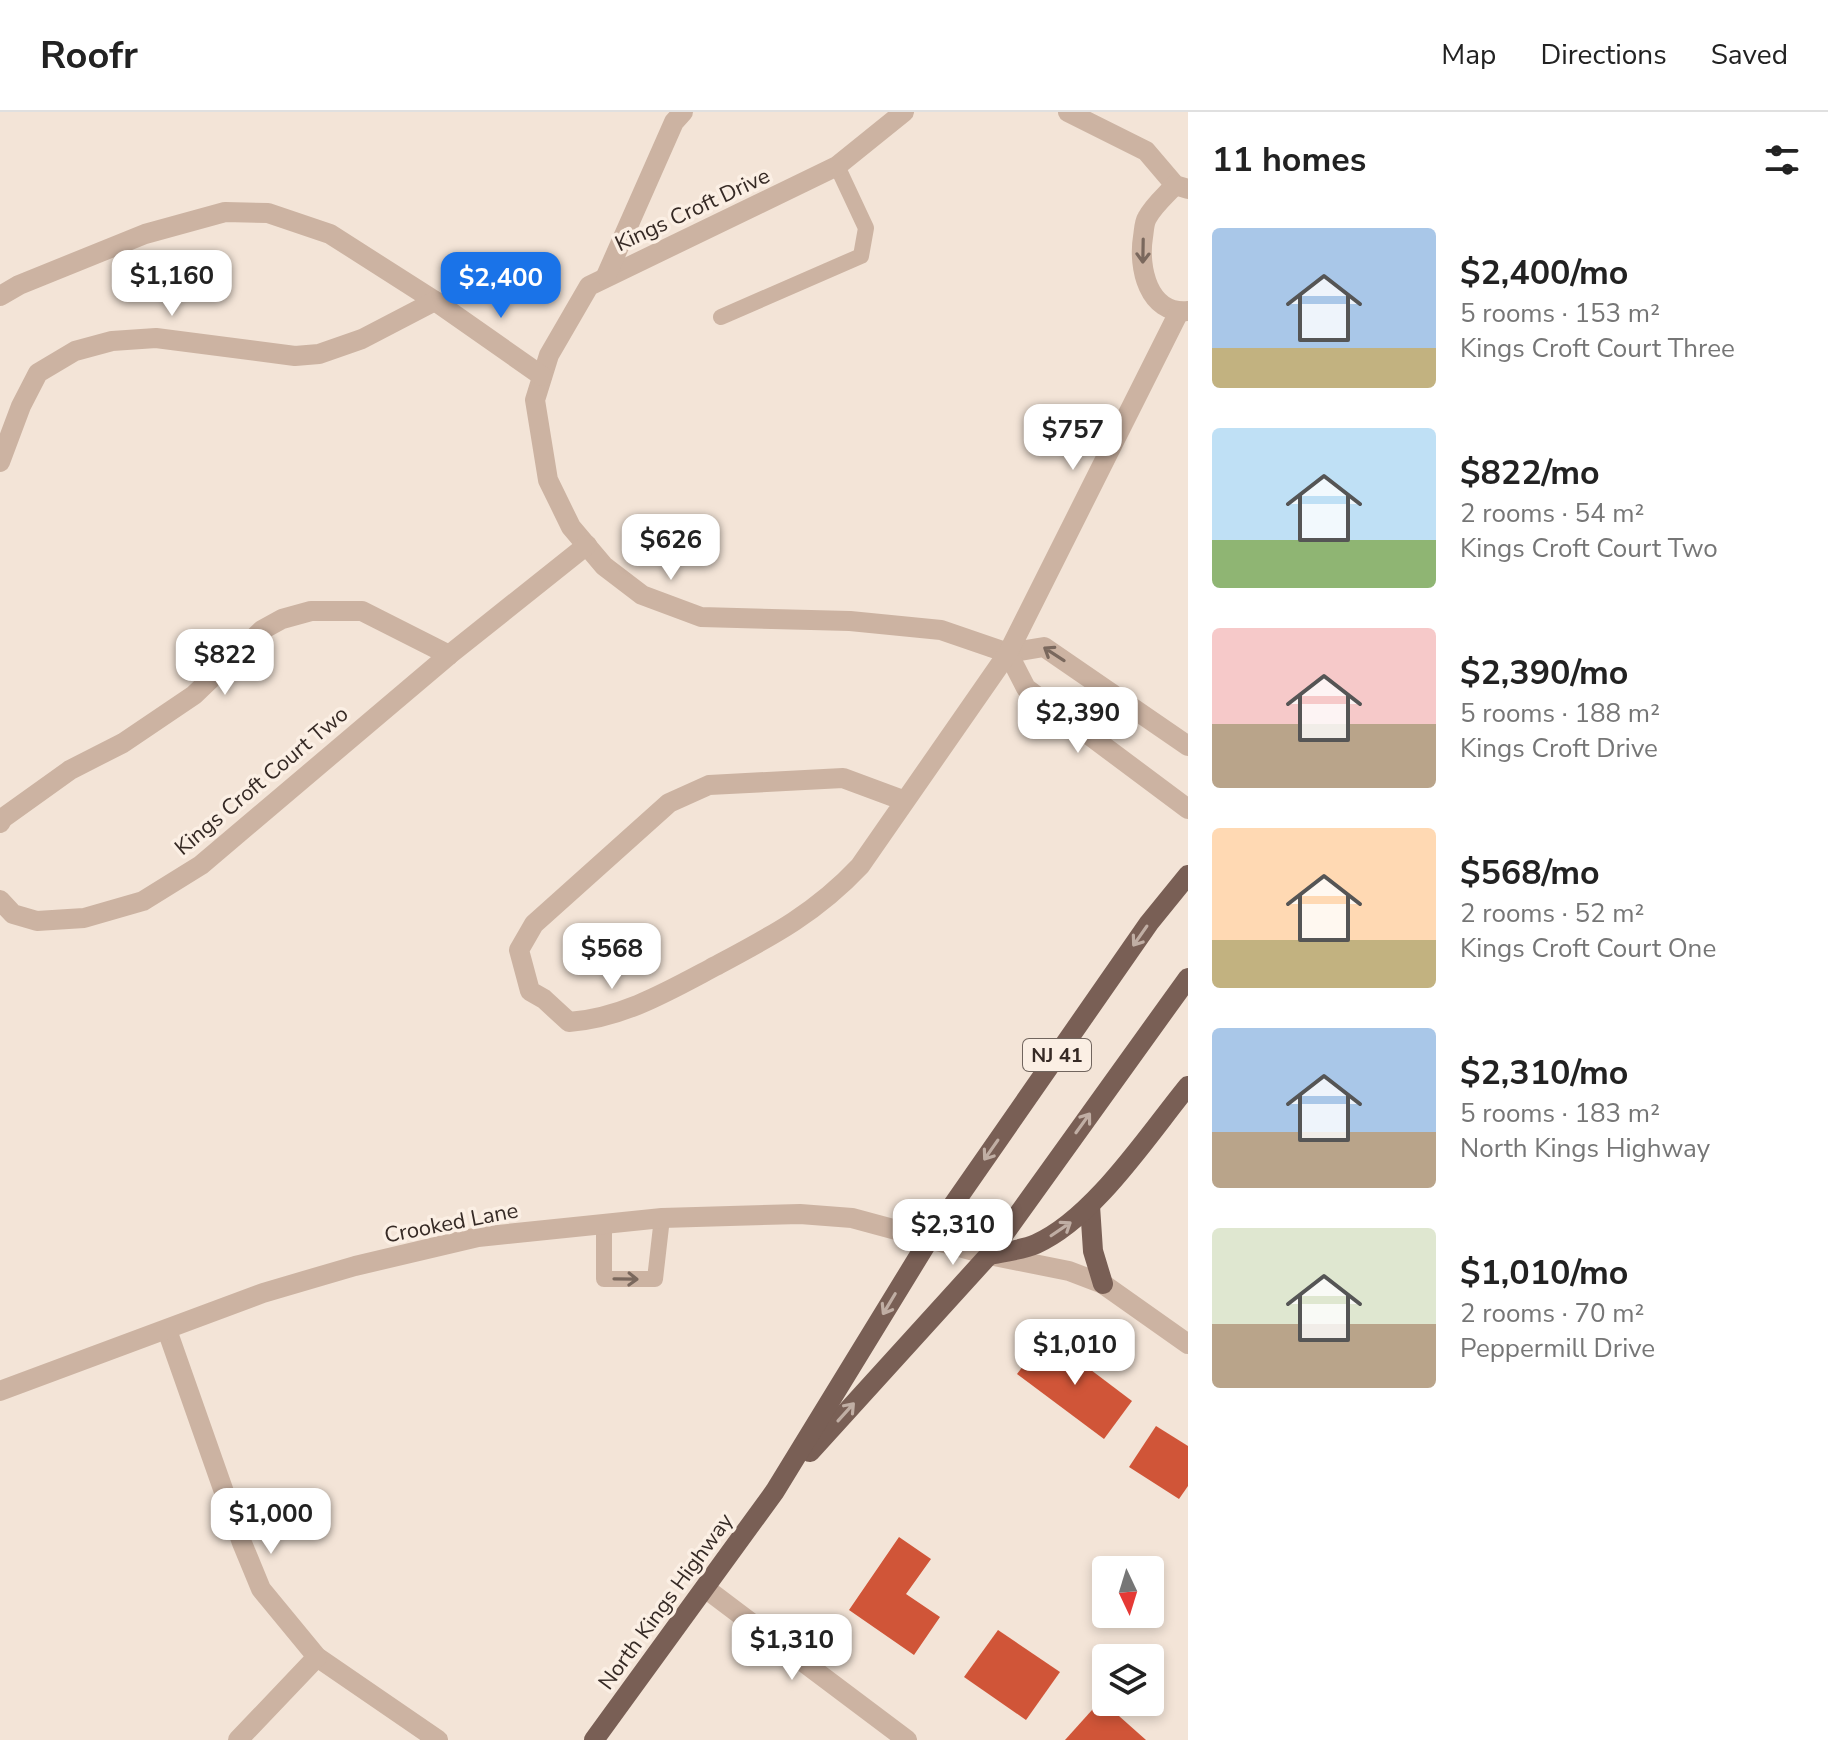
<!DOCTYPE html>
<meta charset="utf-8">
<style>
body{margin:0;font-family:"Nunito Sans",sans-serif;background:#f2f2f2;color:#222;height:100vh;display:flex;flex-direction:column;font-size:30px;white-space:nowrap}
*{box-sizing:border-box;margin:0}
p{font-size:26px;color:#767676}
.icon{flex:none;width:44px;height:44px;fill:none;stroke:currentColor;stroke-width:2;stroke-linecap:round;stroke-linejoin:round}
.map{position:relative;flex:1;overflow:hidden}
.details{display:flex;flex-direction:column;background:#fff;width:640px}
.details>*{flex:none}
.needle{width:52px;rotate:176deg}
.tools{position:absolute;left:1092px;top:1444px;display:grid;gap:16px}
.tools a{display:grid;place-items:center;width:72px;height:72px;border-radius:8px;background:#fff;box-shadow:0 4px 12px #0003;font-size:40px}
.price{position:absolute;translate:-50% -68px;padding:0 18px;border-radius:16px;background:#fff;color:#222;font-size:26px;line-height:52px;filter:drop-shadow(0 2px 4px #0008)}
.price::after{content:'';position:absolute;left:50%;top:48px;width:24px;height:18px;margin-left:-12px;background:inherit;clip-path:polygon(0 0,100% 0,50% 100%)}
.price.selected{background:#1a73e8;color:#fff}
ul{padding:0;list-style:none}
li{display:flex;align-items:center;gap:24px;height:200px;padding:0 24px}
li span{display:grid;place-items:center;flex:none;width:224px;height:160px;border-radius:8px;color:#555}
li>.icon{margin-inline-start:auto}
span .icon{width:96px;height:96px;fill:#fffc;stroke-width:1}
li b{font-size:34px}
h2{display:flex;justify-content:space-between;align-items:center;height:96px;padding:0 24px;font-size:34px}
header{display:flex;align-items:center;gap:48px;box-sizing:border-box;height:112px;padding:0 40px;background:#fff;border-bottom:2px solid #e0e0e0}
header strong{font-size:38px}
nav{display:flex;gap:44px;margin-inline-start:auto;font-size:28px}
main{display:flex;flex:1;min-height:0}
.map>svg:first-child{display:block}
.building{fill:#d05538}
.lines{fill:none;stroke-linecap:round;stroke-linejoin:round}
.lane{stroke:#ccb3a2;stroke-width:16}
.street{stroke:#ccb3a2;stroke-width:20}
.primary{stroke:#795f55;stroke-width:20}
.oneway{stroke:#7a685d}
.oneway2{stroke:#c0aea4}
.labels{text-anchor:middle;stroke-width:7;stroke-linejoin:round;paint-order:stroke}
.shield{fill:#fbefe4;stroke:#71655e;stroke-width:2}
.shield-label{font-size:20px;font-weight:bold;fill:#362a25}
.street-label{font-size:22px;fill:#362a25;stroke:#fbefe4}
</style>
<header>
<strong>Roofr</strong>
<nav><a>Map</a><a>Directions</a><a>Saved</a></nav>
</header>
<main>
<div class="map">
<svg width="1188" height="1628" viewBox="0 0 1188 1628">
<rect width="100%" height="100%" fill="#f3e4d7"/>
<g class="building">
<path d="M1046,1224L1132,1289L1104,1327L1017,1262Z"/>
<path d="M1156,1314L1188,1334V1374L1179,1387L1129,1355Z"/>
<path d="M899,1425L931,1447L906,1482L940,1505L914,1543L849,1498Z"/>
<path d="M998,1518L1060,1560L1026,1608L964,1565Z"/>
<path d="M1101,1588L1146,1628H1065Z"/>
</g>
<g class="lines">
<g class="lane">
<path d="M721,205L861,144L866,116L837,54"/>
<path d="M604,1112V1167H655L662,1106"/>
</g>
<g class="street">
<path d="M904,0L837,54L589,174L549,243L535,288L548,368L571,415L604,454L642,483L701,505L850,509L941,518L1008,541L1044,535L1188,634"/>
<path d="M1068,0L1146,39L1175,73L1188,77"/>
<path d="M1175,73C1166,83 1153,94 1147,106C1144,111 1144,119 1143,125C1138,155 1148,203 1188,199"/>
<path d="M606,164L674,10L683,0"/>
<path d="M0,184L19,173L145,122L225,100L268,101L330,122L435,189L542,264"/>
<path d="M0,350L21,294L38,261L75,239L112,229L156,226L295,244L319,242L362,227L435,189"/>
<path d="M1008,541L1026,576L1188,697"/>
<path d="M905,689L843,666L709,673L669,691L534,812L519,838L530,879L544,887L569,910C621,906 665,881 710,857C768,826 814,803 860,754L1008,541L1179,200"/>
<path d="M0,711L3,706L70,658L123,631L194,583L262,518L282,507L311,499H362L449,543"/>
<path d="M0,788L13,802L37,809L84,806L143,789L201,753L449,543L587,433"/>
<path d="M167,1218L242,1431L261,1477L317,1545L438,1628"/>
<path d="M0,1279L263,1181L355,1154L478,1125L662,1106L800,1102L852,1106L989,1143L1069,1159L1103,1172L1188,1232"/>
<path d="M705,1476L907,1628"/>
<path d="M238,1628L317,1545"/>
</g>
<g class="primary">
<path d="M1090,1094L1093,1139L1103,1172"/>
<path d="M989,1143C1004,1140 1022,1138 1036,1132C1094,1106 1148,1023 1188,974"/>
<path d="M810,1340L989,1143L1188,866"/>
<path d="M594,1628L775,1379L930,1126L1149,811L1188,763"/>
</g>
</g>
<defs><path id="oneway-shaft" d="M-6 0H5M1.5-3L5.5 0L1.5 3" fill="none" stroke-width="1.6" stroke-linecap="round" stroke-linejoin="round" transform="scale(2)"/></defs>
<g class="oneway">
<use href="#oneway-shaft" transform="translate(1143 139) rotate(91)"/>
<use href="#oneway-shaft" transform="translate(1054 542) rotate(-147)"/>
<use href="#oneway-shaft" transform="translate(626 1167) rotate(1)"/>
</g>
<g class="oneway2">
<use href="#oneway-shaft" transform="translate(1140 824) rotate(125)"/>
<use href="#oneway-shaft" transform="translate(1083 1011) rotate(-54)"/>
<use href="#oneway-shaft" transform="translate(991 1038) rotate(125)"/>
<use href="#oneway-shaft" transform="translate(1061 1117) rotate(-34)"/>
<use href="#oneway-shaft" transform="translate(889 1192) rotate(121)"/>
<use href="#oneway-shaft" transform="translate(846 1300) rotate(-48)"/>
</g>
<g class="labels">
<rect class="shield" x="1023" y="927" width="68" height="32" rx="6"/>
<g class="shield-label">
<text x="1057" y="950">NJ 41</text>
</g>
<g class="street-label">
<text transform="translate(692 97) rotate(-25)" y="8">Kings Croft Drive</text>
<text transform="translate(261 668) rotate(-40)" y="8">Kings Croft Court Two</text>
<text transform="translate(451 1110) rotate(-11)" y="8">Crooked Lane</text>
<text transform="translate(665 1489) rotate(-54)" y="8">North Kings Highway</text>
</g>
</g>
</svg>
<div class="tools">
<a><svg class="needle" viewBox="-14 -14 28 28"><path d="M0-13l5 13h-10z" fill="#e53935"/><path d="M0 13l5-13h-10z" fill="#767676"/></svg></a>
<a><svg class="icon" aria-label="layers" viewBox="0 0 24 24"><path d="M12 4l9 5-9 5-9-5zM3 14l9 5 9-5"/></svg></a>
</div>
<b class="price" style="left:172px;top:206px">$1,160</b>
<b class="price selected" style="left:501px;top:208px">$2,400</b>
<b class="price" style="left:1073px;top:360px">$757</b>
<b class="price" style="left:671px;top:470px">$626</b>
<b class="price" style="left:225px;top:585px">$822</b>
<b class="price" style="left:1078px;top:643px">$2,390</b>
<b class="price" style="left:612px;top:879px">$568</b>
<b class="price" style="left:953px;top:1155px">$2,310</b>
<b class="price" style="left:1075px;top:1275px">$1,010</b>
<b class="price" style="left:271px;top:1444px">$1,000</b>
<b class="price" style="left:792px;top:1570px">$1,310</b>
</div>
<section class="details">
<h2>11 homes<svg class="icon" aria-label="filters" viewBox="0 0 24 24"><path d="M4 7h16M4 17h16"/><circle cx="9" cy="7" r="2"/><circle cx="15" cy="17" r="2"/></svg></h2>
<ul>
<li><span style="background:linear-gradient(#a9c7e8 75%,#c2b280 0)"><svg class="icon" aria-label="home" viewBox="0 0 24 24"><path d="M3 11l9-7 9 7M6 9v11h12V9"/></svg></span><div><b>$2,400/mo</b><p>5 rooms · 153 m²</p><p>Kings Croft Court Three</p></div></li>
<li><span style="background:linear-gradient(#bfe0f5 70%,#8fb573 0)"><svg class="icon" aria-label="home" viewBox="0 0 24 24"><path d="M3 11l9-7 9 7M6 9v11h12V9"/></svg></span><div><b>$822/mo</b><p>2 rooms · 54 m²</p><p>Kings Croft Court Two</p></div></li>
<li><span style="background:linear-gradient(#f6c9c9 60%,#b9a48a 0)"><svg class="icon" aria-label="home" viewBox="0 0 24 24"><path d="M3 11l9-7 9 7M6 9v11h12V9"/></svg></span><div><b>$2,390/mo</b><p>5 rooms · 188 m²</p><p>Kings Croft Drive</p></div></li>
<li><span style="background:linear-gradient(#ffd9b3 70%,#c2b280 0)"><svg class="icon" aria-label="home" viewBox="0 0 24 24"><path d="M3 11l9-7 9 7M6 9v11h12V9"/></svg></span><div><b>$568/mo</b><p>2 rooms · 52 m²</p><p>Kings Croft Court One</p></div></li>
<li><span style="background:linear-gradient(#a9c7e8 65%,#b9a48a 0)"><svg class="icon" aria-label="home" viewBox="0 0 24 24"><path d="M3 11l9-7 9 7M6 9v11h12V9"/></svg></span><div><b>$2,310/mo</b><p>5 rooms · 183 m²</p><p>North Kings Highway</p></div></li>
<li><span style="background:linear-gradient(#dfe7d0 60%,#b9a48a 0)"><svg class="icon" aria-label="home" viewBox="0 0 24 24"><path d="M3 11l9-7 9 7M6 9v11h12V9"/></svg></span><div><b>$1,010/mo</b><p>2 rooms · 70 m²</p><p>Peppermill Drive</p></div></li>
</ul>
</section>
</main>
